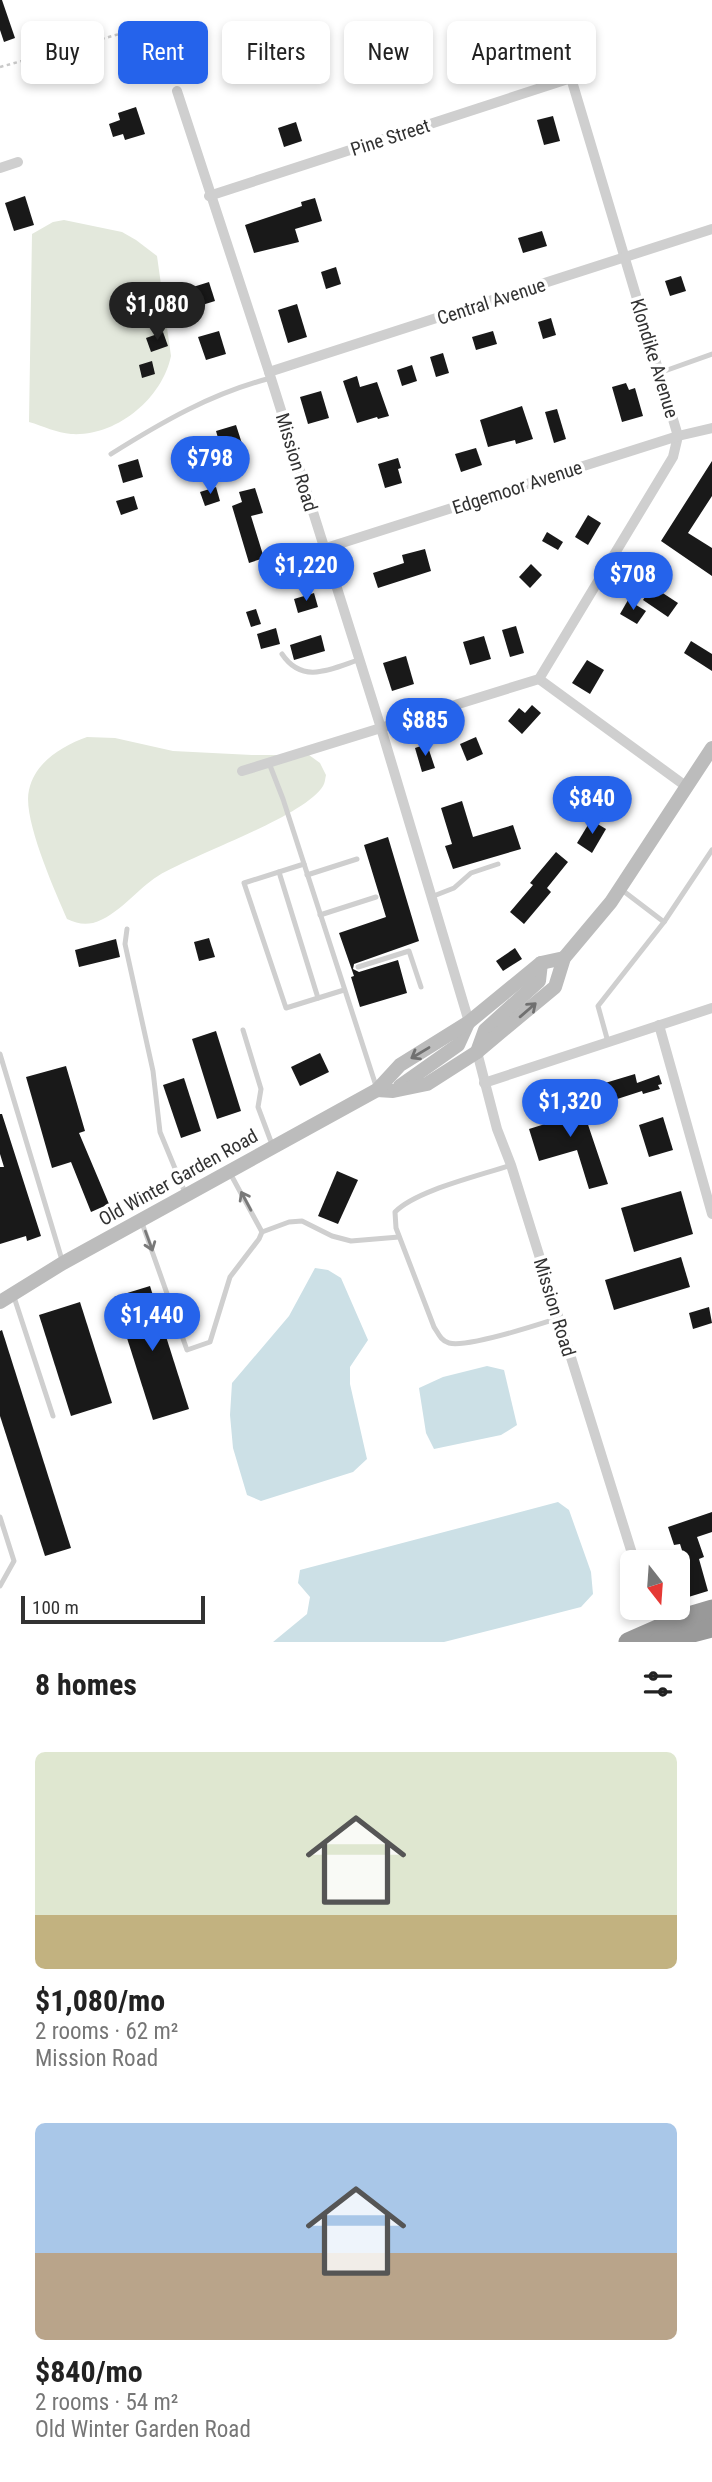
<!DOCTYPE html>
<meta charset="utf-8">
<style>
body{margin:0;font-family:"Roboto Condensed",sans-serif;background:#f6f6f6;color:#222;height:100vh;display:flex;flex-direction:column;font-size:26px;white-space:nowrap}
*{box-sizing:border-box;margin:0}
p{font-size:23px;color:#767676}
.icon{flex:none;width:38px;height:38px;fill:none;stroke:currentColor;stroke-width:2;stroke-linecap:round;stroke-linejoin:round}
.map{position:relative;height:1642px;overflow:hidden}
.drawer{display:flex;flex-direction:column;background:#fff;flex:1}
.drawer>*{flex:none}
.guide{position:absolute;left:21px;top:21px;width:670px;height:63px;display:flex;gap:14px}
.needle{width:46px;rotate:163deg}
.buttons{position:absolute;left:620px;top:1550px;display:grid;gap:14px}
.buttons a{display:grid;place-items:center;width:70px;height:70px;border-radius:10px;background:#fff;box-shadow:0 4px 10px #0003;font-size:35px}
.scale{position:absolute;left:21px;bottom:18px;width:184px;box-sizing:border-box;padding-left:7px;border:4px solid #323232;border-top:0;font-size:19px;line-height:24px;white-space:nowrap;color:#323232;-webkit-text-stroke:5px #fff;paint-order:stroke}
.price{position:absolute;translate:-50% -60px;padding:0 16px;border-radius:24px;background:#2563eb;color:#fff;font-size:23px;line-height:46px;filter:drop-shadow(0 2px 4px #0008)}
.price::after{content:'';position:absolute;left:50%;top:42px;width:21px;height:16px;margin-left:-10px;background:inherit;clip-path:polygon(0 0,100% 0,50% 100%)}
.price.current{background:#222;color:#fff}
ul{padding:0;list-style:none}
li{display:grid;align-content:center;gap:14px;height:371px;padding:0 35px}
li span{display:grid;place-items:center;height:217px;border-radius:10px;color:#555}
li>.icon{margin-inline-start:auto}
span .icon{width:126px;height:126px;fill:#fffc;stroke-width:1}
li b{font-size:30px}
h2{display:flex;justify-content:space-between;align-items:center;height:84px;padding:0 35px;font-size:30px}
.chip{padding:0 24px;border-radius:10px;background:#fff;box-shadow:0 4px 10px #0003;font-size:24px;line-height:63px}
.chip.current{background:#2563eb;color:#fff}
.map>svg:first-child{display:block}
.green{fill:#e3e8dc}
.water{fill:#cce0e6}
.building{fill:#191919}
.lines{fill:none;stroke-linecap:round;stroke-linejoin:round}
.path{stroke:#c9c9c9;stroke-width:2.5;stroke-dasharray:3.5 3.5;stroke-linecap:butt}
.service{stroke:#cfcfcf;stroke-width:5}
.minor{stroke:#cfcfcf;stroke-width:10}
.secondary{stroke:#bcbcbc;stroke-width:14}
.motorway{stroke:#999;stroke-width:19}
.oneway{stroke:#707070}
.oneway2{stroke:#797979}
.labels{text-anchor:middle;stroke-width:7;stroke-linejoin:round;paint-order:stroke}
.street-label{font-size:19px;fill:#323232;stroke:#fff}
</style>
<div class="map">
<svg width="712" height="1642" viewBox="0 0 712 1642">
<rect width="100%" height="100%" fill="#fff"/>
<g class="green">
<path d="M64,220L122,232L136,240L157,256L171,356C162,399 116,437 71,434C57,433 43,426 29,422L32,234L53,222Z"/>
<path d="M87,737L115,738L173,751L252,755H309L320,763L326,775C325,779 325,783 323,786C304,817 194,854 158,876C137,889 118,916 93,923C83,925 76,923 67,919C55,891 22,818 29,790C35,762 62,746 87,737Z"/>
</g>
<g class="water">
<path d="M315,1268L328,1270L341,1278L368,1340L350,1367V1384L367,1459L353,1472L261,1501L247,1495L233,1448L230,1415L232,1383L289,1316Z"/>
<path d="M487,1366L504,1370L517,1425L501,1435L434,1449L426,1433L419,1388L443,1377Z"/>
<path d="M558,1502L569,1510L591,1572L593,1594L581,1607L444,1642H273L307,1614L310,1597L298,1583L300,1570Z"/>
</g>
<g class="building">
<path d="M0,0H2L15,38L4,42L0,30Z"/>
<path d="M522,39L524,43L533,40L541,65L525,70L522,63L515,65L508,44Z"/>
<path d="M471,46L483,73L466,79L456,51Z"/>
<path d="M136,107L145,134L125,140L123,134L113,137L109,124L120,120L118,113Z"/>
<path d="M553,116L560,141L544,145L537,120Z"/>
<path d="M296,122L302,141L284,147L278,128Z"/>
<path d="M25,196L34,225L14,231L5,203Z"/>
<path d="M315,198L322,221L295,229L299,242L254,253L245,225L302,206L301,202Z"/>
<path d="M542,231L547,246L523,253L518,238Z"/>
<path d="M336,267L341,284L326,289L321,272Z"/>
<path d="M681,276L686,291L670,296L665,281Z"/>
<path d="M209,282L215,301L199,306L193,287Z"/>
<path d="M297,304L307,337L288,343L278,310Z"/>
<path d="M551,318L556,335L543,339L538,322Z"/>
<path d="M219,331L226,354L206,360L198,337Z"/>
<path d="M493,331L497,344L476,350L472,337Z"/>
<path d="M163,332L168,346L151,352L146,338Z"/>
<path d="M443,353L449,373L436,377L430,357Z"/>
<path d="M152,361L155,374L142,378L139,365Z"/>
<path d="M412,365L417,381L402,386L397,370Z"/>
<path d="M357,376L360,387L377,382L389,416L378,419L377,417L357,423L343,381Z"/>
<path d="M626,383L629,390L635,388L643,416L622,422L612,387Z"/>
<path d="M321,391L329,418L308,424L300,397Z"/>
<path d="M522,406L533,439L516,444L515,440L488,447L480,420Z"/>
<path d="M557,409L566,439L554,443L545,412Z"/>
<path d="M236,425L248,462L232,467L225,446L221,448L216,431Z"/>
<path d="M476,448L482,465L461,472L455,454Z"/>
<path d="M398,458L401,468L398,469L402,483L385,488L378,464Z"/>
<path d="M138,459L143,477L123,483L118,465Z"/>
<path d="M712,461V496L688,533L712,548V576L661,541Z"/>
<path d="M216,487L220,501L205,506L200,492Z"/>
<path d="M255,488L263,513L251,516L264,558L249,563L232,506L242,502L239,492Z"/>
<path d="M134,496L138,509L121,515L116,501Z"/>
<path d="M588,515L601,523L588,545L575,537Z"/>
<path d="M547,532L563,542L558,550L542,541Z"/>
<path d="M425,549L431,571L378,588L373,573L404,563L402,555Z"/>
<path d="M531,564L542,575L530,588L519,577Z"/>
<path d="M652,586L678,603L668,617L643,600Z"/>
<path d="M314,593L318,607L298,613L294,599Z"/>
<path d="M628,600L646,611L637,624L620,614Z"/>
<path d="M256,609L261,624L251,627L246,612Z"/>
<path d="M516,626L524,653L510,657L502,630Z"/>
<path d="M276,628L280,644L261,649L257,634Z"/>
<path d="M321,635L325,651L294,660L290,645Z"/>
<path d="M484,636L491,659L470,665L463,642Z"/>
<path d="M691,641L712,654V671L684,653Z"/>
<path d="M406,656L414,684L392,691L383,663Z"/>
<path d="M587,660L604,670L590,694L572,683Z"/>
<path d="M532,705L541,713L522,734L508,721L519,708L525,713Z"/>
<path d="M476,737L483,754L467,761L460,744Z"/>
<path d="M427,744L435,768L422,772L415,748Z"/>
<path d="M462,801L473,837L513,825L521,849L453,869L445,846L452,844L441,808Z"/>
<path d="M591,820L606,829L592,853L577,843Z"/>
<path d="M388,837L419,941L354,964L353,969L359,972L398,960L407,993L360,1007L351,977L354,976L339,933L386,917L364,845Z"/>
<path d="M556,852L568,862L547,888L551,892L524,924L510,912L533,885L530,883Z"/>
<path d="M209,938L215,957L199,961L194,942Z"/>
<path d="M116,939L120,957L79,967L75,950Z"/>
<path d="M515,948L522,959L503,971L496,961Z"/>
<path d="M216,1031L241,1111L217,1119L192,1039Z"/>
<path d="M320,1053L329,1072L300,1086L291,1067Z"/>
<path d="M66,1066L85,1131L79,1133L109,1204L91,1212L71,1162L52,1168L26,1077Z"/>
<path d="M635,1074L637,1083L659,1075L662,1084L658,1085L660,1089L643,1094L642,1091L611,1101L605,1083Z"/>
<path d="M184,1078L201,1131L181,1138L163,1085Z"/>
<path d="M577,1092L608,1184L589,1189L577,1150L539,1161L529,1129L561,1119L555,1099Z"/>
<path d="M0,1114H2L41,1236L27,1241L26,1236L0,1244V1167H4L0,1154Z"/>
<path d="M663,1117L673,1150L649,1157L639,1125Z"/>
<path d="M337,1171L358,1180L338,1224L318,1216Z"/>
<path d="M681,1191L693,1234L634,1252L621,1208Z"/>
<path d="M681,1257L690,1287L614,1310L605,1280Z"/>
<path d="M150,1286L189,1409L153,1420L114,1297Z"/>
<path d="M80,1302L112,1403L71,1416L39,1315Z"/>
<path d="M709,1307L712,1323L693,1329L689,1313Z"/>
<path d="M2,1330L71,1548L45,1556L0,1416V1331Z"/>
<path d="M712,1512V1532L697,1537L704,1557L699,1559L708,1591L682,1599L677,1584V1573L688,1569L680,1544L674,1545L668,1527Z"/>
</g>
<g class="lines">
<path class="path" d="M0,67L152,25L173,82"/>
<g class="service">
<path d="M659,373L712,354"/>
<path d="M111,454C162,422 212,393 271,378"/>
<path d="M282,654C302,684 329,670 358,660"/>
<path d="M269,763L283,799L377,1089"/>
<path d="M304,864L244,883L286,1008L344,990"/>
<path d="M279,872L318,998"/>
<path d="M307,875L357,859"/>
<path d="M622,890L664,922L712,850"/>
<path d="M431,897L454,888L471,873L498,864"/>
<path d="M320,915L376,897"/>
<path d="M127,929L125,944L153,1071L160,1132L186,1195"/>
<path d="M358,967L409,951L421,987"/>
<path d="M243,1030L261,1089L258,1107L273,1147"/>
<path d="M608,1042L598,1006L664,922"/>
<path d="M0,1054L62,1260"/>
<path d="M511,1165C479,1176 417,1190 395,1212L396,1228L434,1327C438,1333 441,1341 449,1343C468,1348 537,1325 559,1318"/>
<path d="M230,1173L262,1232"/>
<path d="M142,1223L187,1350L210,1342L230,1277L259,1239L262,1232L289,1222L302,1221L332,1236L351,1241L399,1237"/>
<path d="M14,1297L53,1416"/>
<path d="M0,1517L14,1561L0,1586"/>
</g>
<g class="minor">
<path d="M177,91L269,372L381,728L469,1022"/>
<path d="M0,168L18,162"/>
<path d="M209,196L571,78L678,436L673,457L539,679"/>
<path d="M269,372L712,229"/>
<path d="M323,549L678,436L712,428"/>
<path d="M539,679L687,787"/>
<path d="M242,771L539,679"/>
<path d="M659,1025L712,1214"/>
<path d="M477,1052L497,1129L511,1165L635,1563"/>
<path d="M484,1083L712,1008"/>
</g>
<g class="secondary">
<path d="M477,1052L485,1030L539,981L541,963"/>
<path d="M400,1086L458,1045L468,1023"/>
<path d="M377,1090L393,1091L427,1084L477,1052L555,987L564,958L611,902L712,748"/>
<path d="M0,1302L63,1263L377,1090L400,1065L469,1022L541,963L564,958"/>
</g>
<g class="motorway">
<path d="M628,1642L685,1617L712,1609"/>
<path d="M658,1642L712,1628"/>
</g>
</g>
<defs><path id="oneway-shaft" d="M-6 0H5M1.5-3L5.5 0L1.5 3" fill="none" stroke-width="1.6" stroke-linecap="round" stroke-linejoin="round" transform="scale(1.75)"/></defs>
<g class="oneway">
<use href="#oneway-shaft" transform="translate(528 1010) rotate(-41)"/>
<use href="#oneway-shaft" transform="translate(420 1053) rotate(149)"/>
</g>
<g class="oneway2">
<use href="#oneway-shaft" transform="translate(246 1201) rotate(-118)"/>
<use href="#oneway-shaft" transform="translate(149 1241) rotate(70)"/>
</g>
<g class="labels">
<g class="street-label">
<text transform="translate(390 137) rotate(-18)" y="7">Pine Street</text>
<text transform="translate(491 301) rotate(-18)" y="7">Central Avenue</text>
<text transform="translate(655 358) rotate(73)" y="7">Klondike Avenue</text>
<text transform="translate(297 462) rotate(73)" y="7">Mission Road</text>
<text transform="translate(517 487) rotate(-18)" y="7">Edgemoor Avenue</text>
<text transform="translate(178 1177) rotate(-29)" y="7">Old Winter Garden Road</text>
<text transform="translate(555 1307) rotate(73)" y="7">Mission Road</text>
</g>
</g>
</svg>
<div class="buttons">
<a><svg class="needle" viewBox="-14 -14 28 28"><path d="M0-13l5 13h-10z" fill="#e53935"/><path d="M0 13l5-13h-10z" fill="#767676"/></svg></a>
</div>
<div class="scale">100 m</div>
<b class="price current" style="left:157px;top:342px">$1,080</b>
<b class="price" style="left:210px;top:496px">$798</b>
<b class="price" style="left:306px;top:603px">$1,220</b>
<b class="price" style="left:633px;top:612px">$708</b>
<b class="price" style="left:425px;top:758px">$885</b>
<b class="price" style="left:592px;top:836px">$840</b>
<b class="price" style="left:570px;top:1139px">$1,320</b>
<b class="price" style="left:152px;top:1353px">$1,440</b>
<div class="guide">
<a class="chip">Buy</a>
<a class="chip current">Rent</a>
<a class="chip">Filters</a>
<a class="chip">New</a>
<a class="chip">Apartment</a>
</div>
</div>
<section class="drawer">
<h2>8 homes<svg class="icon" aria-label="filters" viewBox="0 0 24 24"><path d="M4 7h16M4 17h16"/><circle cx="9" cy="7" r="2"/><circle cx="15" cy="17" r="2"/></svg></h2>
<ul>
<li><span style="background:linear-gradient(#dfe7d0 75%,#c2b280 0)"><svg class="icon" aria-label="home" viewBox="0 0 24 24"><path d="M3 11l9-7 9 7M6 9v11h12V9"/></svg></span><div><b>$1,080/mo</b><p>2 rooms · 62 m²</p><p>Mission Road</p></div></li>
<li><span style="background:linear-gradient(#a9c7e8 60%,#b9a48a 0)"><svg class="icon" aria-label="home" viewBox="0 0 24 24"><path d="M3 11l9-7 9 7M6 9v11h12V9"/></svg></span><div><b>$840/mo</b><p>2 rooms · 54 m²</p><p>Old Winter Garden Road</p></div></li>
</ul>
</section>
